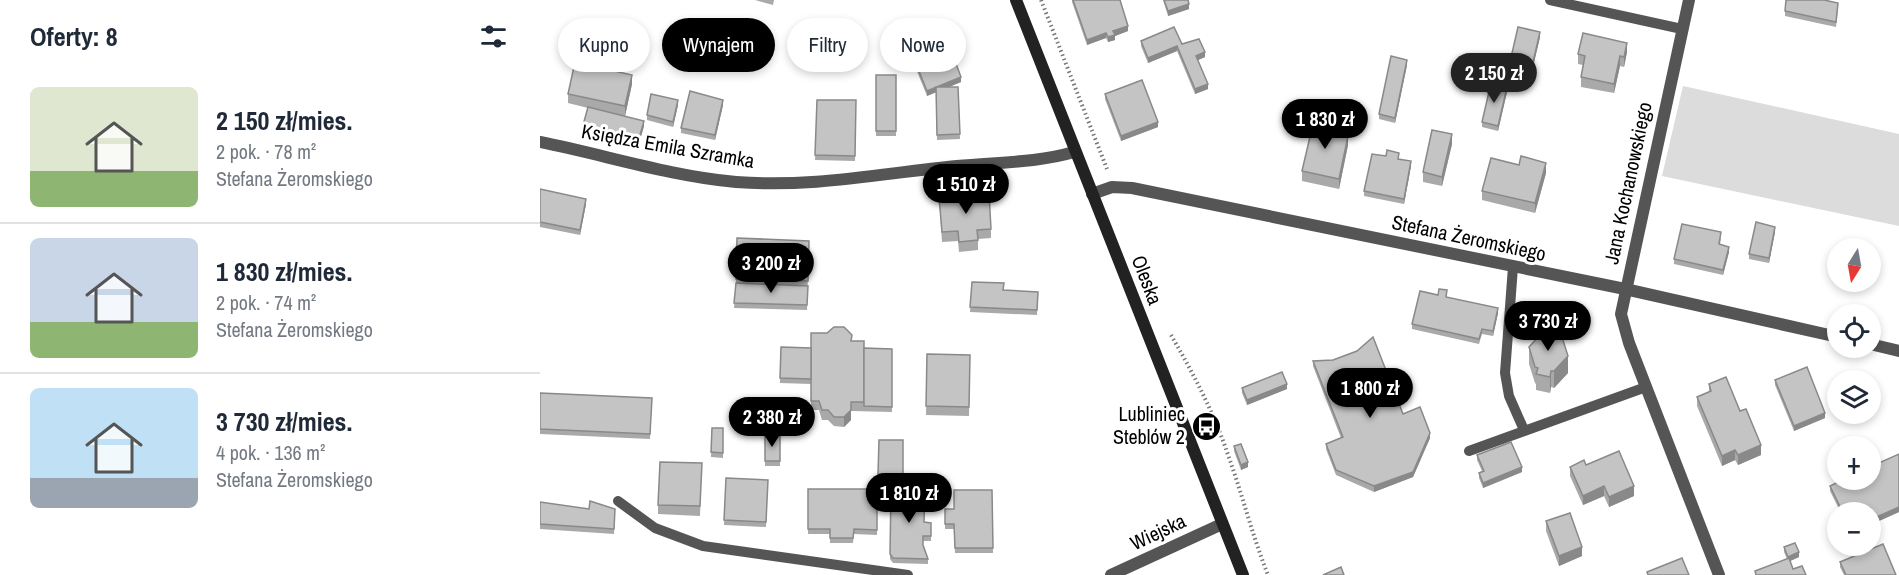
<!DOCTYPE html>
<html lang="pl">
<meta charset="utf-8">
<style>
body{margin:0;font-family:"Archivo Narrow",sans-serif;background:#f2f2f3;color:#1f2937;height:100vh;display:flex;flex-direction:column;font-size:22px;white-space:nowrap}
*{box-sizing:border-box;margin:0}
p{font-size:20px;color:#747a83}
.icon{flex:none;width:33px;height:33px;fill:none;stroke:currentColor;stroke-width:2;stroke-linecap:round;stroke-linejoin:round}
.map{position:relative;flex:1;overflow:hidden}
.drawer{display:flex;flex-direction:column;background:#fff;width:540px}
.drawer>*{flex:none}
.guide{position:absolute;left:18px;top:18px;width:570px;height:54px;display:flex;gap:12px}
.needle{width:39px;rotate:191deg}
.controls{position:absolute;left:1287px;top:238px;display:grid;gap:12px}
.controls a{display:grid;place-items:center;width:54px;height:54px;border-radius:50%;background:#fff;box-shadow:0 3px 9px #0003;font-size:30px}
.price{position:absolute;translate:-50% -51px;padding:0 14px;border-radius:21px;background:#000;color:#fff;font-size:20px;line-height:39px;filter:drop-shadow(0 2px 3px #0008)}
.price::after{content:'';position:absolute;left:50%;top:36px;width:18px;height:14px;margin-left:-9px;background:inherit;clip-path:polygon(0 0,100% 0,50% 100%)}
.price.current{background:#222;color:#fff}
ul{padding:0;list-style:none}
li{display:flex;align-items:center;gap:18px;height:150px;padding:0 30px}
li+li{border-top:2px solid #e0e1e3}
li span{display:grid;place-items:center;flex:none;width:168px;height:120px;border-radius:9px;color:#555}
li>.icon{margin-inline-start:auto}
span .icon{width:72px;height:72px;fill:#fffc;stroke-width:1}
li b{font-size:26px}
h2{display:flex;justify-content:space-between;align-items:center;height:72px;padding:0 30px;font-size:26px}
.pill{padding:0 21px;border-radius:27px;background:#fff;box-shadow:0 3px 9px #0003;font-size:21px;line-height:54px}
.pill.current{background:#000;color:#fff}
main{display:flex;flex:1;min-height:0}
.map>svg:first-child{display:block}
.green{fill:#dcdcdc}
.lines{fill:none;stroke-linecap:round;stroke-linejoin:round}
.path{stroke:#777;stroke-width:4;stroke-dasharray:1.5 3;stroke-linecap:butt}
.lane{stroke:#555;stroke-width:10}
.street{stroke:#555;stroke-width:12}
.secondary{stroke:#222;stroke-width:12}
.wall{fill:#a9a9a9}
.shaded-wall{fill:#898989}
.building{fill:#c4c4c4;stroke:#898989;stroke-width:1.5}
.labels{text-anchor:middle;stroke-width:6;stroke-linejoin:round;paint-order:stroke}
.street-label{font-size:20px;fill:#000;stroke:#fff}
.poi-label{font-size:20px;fill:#000;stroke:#fff;text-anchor:end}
</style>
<main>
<section class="drawer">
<h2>Oferty: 8<svg class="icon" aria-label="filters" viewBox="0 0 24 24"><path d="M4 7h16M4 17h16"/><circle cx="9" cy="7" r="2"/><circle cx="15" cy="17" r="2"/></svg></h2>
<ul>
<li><span style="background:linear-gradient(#dfe7d0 70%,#8fb573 0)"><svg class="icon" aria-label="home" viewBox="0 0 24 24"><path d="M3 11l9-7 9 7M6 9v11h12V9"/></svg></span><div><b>2 150 zł/mies.</b><p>2 pok. · 78 m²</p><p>Stefana Żeromskiego</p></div></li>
<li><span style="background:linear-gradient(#c9d6e8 70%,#8fb573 0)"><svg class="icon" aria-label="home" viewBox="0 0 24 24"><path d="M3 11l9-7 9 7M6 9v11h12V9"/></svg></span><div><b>1 830 zł/mies.</b><p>2 pok. · 74 m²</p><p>Stefana Żeromskiego</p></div></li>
<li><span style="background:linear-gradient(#bfe0f5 75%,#9aa5b1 0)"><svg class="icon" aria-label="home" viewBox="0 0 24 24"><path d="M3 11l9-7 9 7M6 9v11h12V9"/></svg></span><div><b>3 730 zł/mies.</b><p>4 pok. · 136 m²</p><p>Stefana Żeromskiego</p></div></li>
</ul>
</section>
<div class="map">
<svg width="1359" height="575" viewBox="0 0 1359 575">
<rect width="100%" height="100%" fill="#fff"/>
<path class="green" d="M1143,86L1359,134V226L1122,176Z"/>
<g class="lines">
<g class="path">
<path d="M501,0L567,169"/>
<path d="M631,335C653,373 673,411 687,452C702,493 712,535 728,575"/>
</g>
<g class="lane">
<path d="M1010,0L1142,29"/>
<path d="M973,267L965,373L969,396L984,430"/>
<path d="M929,451L1106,387"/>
<path d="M78,501L115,528L163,546L368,575"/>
</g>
<g class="street">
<path d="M1149,0L1081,314L1089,343L1179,575"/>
<path d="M0,142C65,155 130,176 196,182C272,188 343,173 417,166C457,162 496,163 534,152"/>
<path d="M552,194L572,187L592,188L1085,289L1298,337"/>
<path d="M1330,344L1359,351"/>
<path d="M571,575L682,524"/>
</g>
<path class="secondary" d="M476,0L703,575"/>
</g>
<g class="wall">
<path d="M215,0H234L233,5Z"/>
<path d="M532,0H580L588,31L575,36V40L568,42L566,38L547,45L532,2Z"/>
<path d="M623,0H648L649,9L628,16Z"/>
<path d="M1298,8L1296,27L1245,16V11Z"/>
<path d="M1000,37L989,84L967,80V75Z"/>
<path d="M601,41L642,44L665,57L658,60L668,89L655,94L637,51L608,63L601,46Z"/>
<path d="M1087,52L1084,67L1080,66L1074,93L1041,87V77L1043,65L1038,64V54Z"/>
<path d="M374,59L421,82L409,87H418L420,139L397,140L396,92L387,96L374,64Z"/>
<path d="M867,65L855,123L839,119V114Z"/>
<rect x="336" y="75" width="20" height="61"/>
<path d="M92,84L85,116L104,126L98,147L42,134V129L48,108L28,103V94Z"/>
<path d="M967,92L958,131L942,127V122Z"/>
<path d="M565,94L618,127L581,141L565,99Z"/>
<path d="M277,100H316L315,161L275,160Z"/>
<path d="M138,105L133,127L107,120V115Z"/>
<path d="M183,105L175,140L141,133V128Z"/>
<path d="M798,134L808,145L799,189L762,181V171Z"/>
<path d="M912,144L902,186L883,182V172Z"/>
<path d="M859,159L871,166L864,204L824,196V191Z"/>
<path d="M1006,173L995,213L942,200V191Z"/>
<path d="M0,189L46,204L40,235L0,227Z"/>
<path d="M399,197L451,229V238L438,239V250L419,252L418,241L402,242Z"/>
<path d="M1235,232L1229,263L1209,259V254Z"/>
<path d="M197,238L269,241L267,310L194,308L196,283Z"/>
<path d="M1181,238L1180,244L1189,252L1183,275L1134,264V259Z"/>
<path d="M432,282L464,290L498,292L497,315L430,312Z"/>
<path d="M907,297L958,313L953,336L942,334L939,344L872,329V324Z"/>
<path d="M1020,337L1028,373L1014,388L1011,387L1010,393L996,390V384L995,383L989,364V347Z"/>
<path d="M312,341L324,348L352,349V412L311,411V420L304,427L294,426L288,420H282L279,410H271V361V384L240,383L241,347L271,348Z"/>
<path d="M387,354L430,355L429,416L386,415Z"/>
<path d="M773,361L863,414L890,438L873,477L834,492L796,475L786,449V444L801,438L773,366Z"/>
<path d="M1235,380L1285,418L1254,431L1235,385Z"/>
<path d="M1169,384L1200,411L1221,455L1198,465L1195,460L1182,466L1157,406V397L1169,392Z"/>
<path d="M702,388L747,389L707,405L702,393Z"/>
<path d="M0,393L112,398L110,439L0,434Z"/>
<path d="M172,428H183V458L171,457Z"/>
<rect x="225" y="434" width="15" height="32"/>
<path d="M339,440H363V480L338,479Z"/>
<path d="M694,446L708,467L701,470L694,451Z"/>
<path d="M1359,454V512L1330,525V513H1301L1290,491V486Z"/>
<path d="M937,455L982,472L943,488L939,478V473L942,471L937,460Z"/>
<path d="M162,463L160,516L118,514V505Z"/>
<path d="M1046,465L1094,496L1069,507L1064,496L1043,505L1030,476V467Z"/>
<path d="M186,478L228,480L226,527L184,525Z"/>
<path d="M268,489H337V535L314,534L313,543H290V534H268Z"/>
<path d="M452,490L453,553H415L414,529H405V509H414Z"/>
<path d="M351,491L384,522L391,523V541H383V546L388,559V564L353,563L350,559Z"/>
<path d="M0,502L49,509H75L74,534L0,529Z"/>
<path d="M1006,521L1042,556L1019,566L1006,531Z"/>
<path d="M1244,547L1259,557L1250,561L1253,569L1266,575H1215V571L1247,559L1244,552Z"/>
<path d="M1300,562L1356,575H1304L1300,567Z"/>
</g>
<g class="shaded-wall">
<path d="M649,4V9L628,16V11Z"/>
<path d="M588,26V31L575,36V40L568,42V37L573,31Z"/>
<path d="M1000,32V37L989,84V79Z"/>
<path d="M566,33V38L547,45V40Z"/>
<path d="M1087,43V52L1084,67V57Z"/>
<path d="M637,46V51L608,63V58Z"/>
<path d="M665,52V57L656,61V56Z"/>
<path d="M1080,56V66L1074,93V84Z"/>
<path d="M867,60V65L855,123V118Z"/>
<path d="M92,75V84L85,116V106Z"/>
<path d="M421,77V82L387,96V91Z"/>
<path d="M668,84V89L655,94V89Z"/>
<path d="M967,87V92L958,131V126Z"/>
<path d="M138,100V105L133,127V122Z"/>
<path d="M183,100V105L175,140V135Z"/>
<path d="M104,121V126L98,147V142Z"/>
<path d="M618,122V127L581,141V136Z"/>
<path d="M912,134V144L902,186V177Z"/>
<path d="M808,136V145L799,189V179Z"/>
<path d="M871,161V166L864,204V199Z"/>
<path d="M1006,163V173L995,213V203Z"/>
<path d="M46,199V204L40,235V230Z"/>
<path d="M1235,227V232L1229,263V258Z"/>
<path d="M1189,247V252L1183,275V270Z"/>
<path d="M958,308V313L953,336V331Z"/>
<path d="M1028,356V373L1014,388V371Z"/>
<path d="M1011,371V387L1010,393V377Z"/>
<path d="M747,384V389L707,405V400Z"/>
<path d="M311,410V420L304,427V417Z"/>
<path d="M1285,413V418L1254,431V426Z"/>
<path d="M890,433V438L873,477L834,492V486Z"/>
<path d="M1221,445V455L1198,465V455Z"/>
<path d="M1195,450V460L1182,466V456Z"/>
<path d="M708,462V467L701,470V465Z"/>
<path d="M982,467V472L943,488V483Z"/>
<path d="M1064,486V496L1043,505V496Z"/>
<path d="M1094,486V496L1069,507V497Z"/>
<path d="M1359,507V512L1330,525V520Z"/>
<path d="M1042,547V556L1019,566V556Z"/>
<path d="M1259,552V557L1248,562V557Z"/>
</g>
<g class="building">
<path d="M533,0H580L588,26L573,31L575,35L568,37L566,33L547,40Z"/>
<path d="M624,0H648L649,4L628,11Z"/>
<path d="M1246,0H1284L1298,3L1296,22L1245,11Z"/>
<path d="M634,27L642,44L659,39L665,52L656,56L668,84L655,89L637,46L608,58L601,41Z"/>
<path d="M978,27L1000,32L989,79L967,75Z"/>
<path d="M1043,33L1087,43L1084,57L1080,56L1074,84L1041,77L1045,56L1038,54Z"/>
<path d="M409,45L421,77L387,91L374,59Z"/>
<path d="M851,56L867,60L855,118L839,114Z"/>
<path d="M35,62L92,75L85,106L28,94Z"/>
<rect x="336" y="75" width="20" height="56"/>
<path d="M602,80L618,122L581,136L565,94Z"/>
<path d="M951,83L967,87L958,126L942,122Z"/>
<path d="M396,87H418L420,134L397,135Z"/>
<path d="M150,91L183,100L175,135L141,128Z"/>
<path d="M111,94L138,100L133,122L107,115Z"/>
<path d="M277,100H316L315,156L275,155Z"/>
<path d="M48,107L104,121L98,142L42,129Z"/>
<path d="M778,118L798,123L796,134L808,136L799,179L762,171L772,128L776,129Z"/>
<path d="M892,130L912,134L902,177L883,172Z"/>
<path d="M847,150L859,153L858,159L871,161L864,199L824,191L832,154L846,156Z"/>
<path d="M981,156L1006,163L995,203L942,191L951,158L979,165Z"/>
<path d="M0,189L46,199L40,230L0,222Z"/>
<path d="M449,193L451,229L437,230L438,240L419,242L418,231L402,232L399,197Z"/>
<path d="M1216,222L1235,227L1229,258L1209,254Z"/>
<path d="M1142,224L1181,232L1179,244L1189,247L1183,270L1134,259Z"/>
<path d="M197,238L269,241L268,281L196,279Z"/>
<path d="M432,282L464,283L463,290L498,292L497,310L430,307Z"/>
<path d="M196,283L268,286L267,305L194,303Z"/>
<path d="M899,289L907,290L906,297L958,308L953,331L942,329L939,339L872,324L880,291L898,295Z"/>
<path d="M294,327H304L312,335L311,341H324V402H311V410L304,417H294L288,410H282L279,401H271V333H287Z"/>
<path d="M1007,327L1020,330L1019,336L1022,337L1028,356L1014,371H1011L1010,377L996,374L998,368L995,367L989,347L1002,333H1006Z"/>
<path d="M833,337L863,414L880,407L890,433L873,472L834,486L796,470L786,444L803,437L773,361L793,360L817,351Z"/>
<path d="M241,347L271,348V379L240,378Z"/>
<path d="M324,348L352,349V407L324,406Z"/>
<path d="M387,354L430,355L429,407L386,406Z"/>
<path d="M1267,367L1285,413L1254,426L1235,380Z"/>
<path d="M742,372L747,384L707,400L702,388Z"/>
<path d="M1186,377L1200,411L1206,409L1221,445L1198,455L1195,450L1182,456L1157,397L1171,391L1169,384Z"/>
<path d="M0,393L112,398L110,434L0,429Z"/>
<path d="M172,428H183V453L171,452Z"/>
<rect x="225" y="434" width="15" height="27"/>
<path d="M339,440H363V474H338Z"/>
<path d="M971,442L982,467L943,483L939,473L944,471L937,455Z"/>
<path d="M701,444L708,462L701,465L694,446Z"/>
<path d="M1079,451L1094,486L1069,497L1064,486L1043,496L1030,467L1044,460L1046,465Z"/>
<path d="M1359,454V507L1330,520V513H1303L1290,486L1302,480H1330V467Z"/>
<path d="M120,462L162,463L160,506L118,505Z"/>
<path d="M186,478L228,480L226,522L184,520Z"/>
<path d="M367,487H385L384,522L391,523V536H383V545L388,559L353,558L350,554L351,491H366Z"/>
<path d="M268,489H337V530L314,529L313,538H290V529H268Z"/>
<path d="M414,490H452L453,548H415L414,524H405V509H414Z"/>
<path d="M50,501L75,509L74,529L0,524V502L49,509Z"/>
<path d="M1030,513L1042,547L1019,556L1006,521Z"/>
<path d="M1255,543L1259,552L1248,557L1244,547Z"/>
<path d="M1343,544L1356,575H1306L1300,562Z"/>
<path d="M1142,558L1149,575H1108L1107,572Z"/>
<path d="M1249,558L1253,569L1262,566L1266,575H1216L1215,571Z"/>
<path d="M801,567L804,575H783Z"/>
</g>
<defs>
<symbol id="bus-disc" viewBox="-11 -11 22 22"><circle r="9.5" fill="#000" stroke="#fff"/><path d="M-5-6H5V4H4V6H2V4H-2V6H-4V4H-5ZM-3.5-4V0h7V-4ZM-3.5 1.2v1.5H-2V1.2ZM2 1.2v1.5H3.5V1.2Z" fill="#fff"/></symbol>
</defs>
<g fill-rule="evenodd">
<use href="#bus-disc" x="650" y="410" width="33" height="33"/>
</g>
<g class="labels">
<g class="street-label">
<text transform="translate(128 146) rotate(10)" y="7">Księdza Emila Szramka</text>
<text transform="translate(1088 183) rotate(-78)" y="7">Jana Kochanowskiego</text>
<text transform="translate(929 238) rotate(12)" y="7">Stefana Żeromskiego</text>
<text transform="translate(607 280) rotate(69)" y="7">Oleska</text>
<text transform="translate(618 532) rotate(-25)" y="7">Wiejska</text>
</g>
<g class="poi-label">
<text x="645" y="421">Lubliniec<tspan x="645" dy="23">Steblów 2</tspan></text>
</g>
</g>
</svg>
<div class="controls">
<a><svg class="needle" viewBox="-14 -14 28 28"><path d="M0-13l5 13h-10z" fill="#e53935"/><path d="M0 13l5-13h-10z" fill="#747a83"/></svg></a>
<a><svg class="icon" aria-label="locate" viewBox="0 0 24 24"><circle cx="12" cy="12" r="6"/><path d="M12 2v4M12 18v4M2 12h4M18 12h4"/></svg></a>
<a><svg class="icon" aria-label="layers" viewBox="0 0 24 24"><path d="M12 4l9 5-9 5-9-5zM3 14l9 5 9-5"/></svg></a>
<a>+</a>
<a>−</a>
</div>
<b class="price current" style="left:954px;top:104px">2 150 zł</b>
<b class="price" style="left:785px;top:150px">1 830 zł</b>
<b class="price" style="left:426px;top:215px">1 510 zł</b>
<b class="price" style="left:231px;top:294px">3 200 zł</b>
<b class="price" style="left:1008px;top:352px">3 730 zł</b>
<b class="price" style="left:830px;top:419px">1 800 zł</b>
<b class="price" style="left:232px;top:448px">2 380 zł</b>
<b class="price" style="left:369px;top:524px">1 810 zł</b>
<div class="guide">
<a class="pill">Kupno</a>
<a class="pill current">Wynajem</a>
<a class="pill">Filtry</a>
<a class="pill">Nowe</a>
</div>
</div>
</main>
